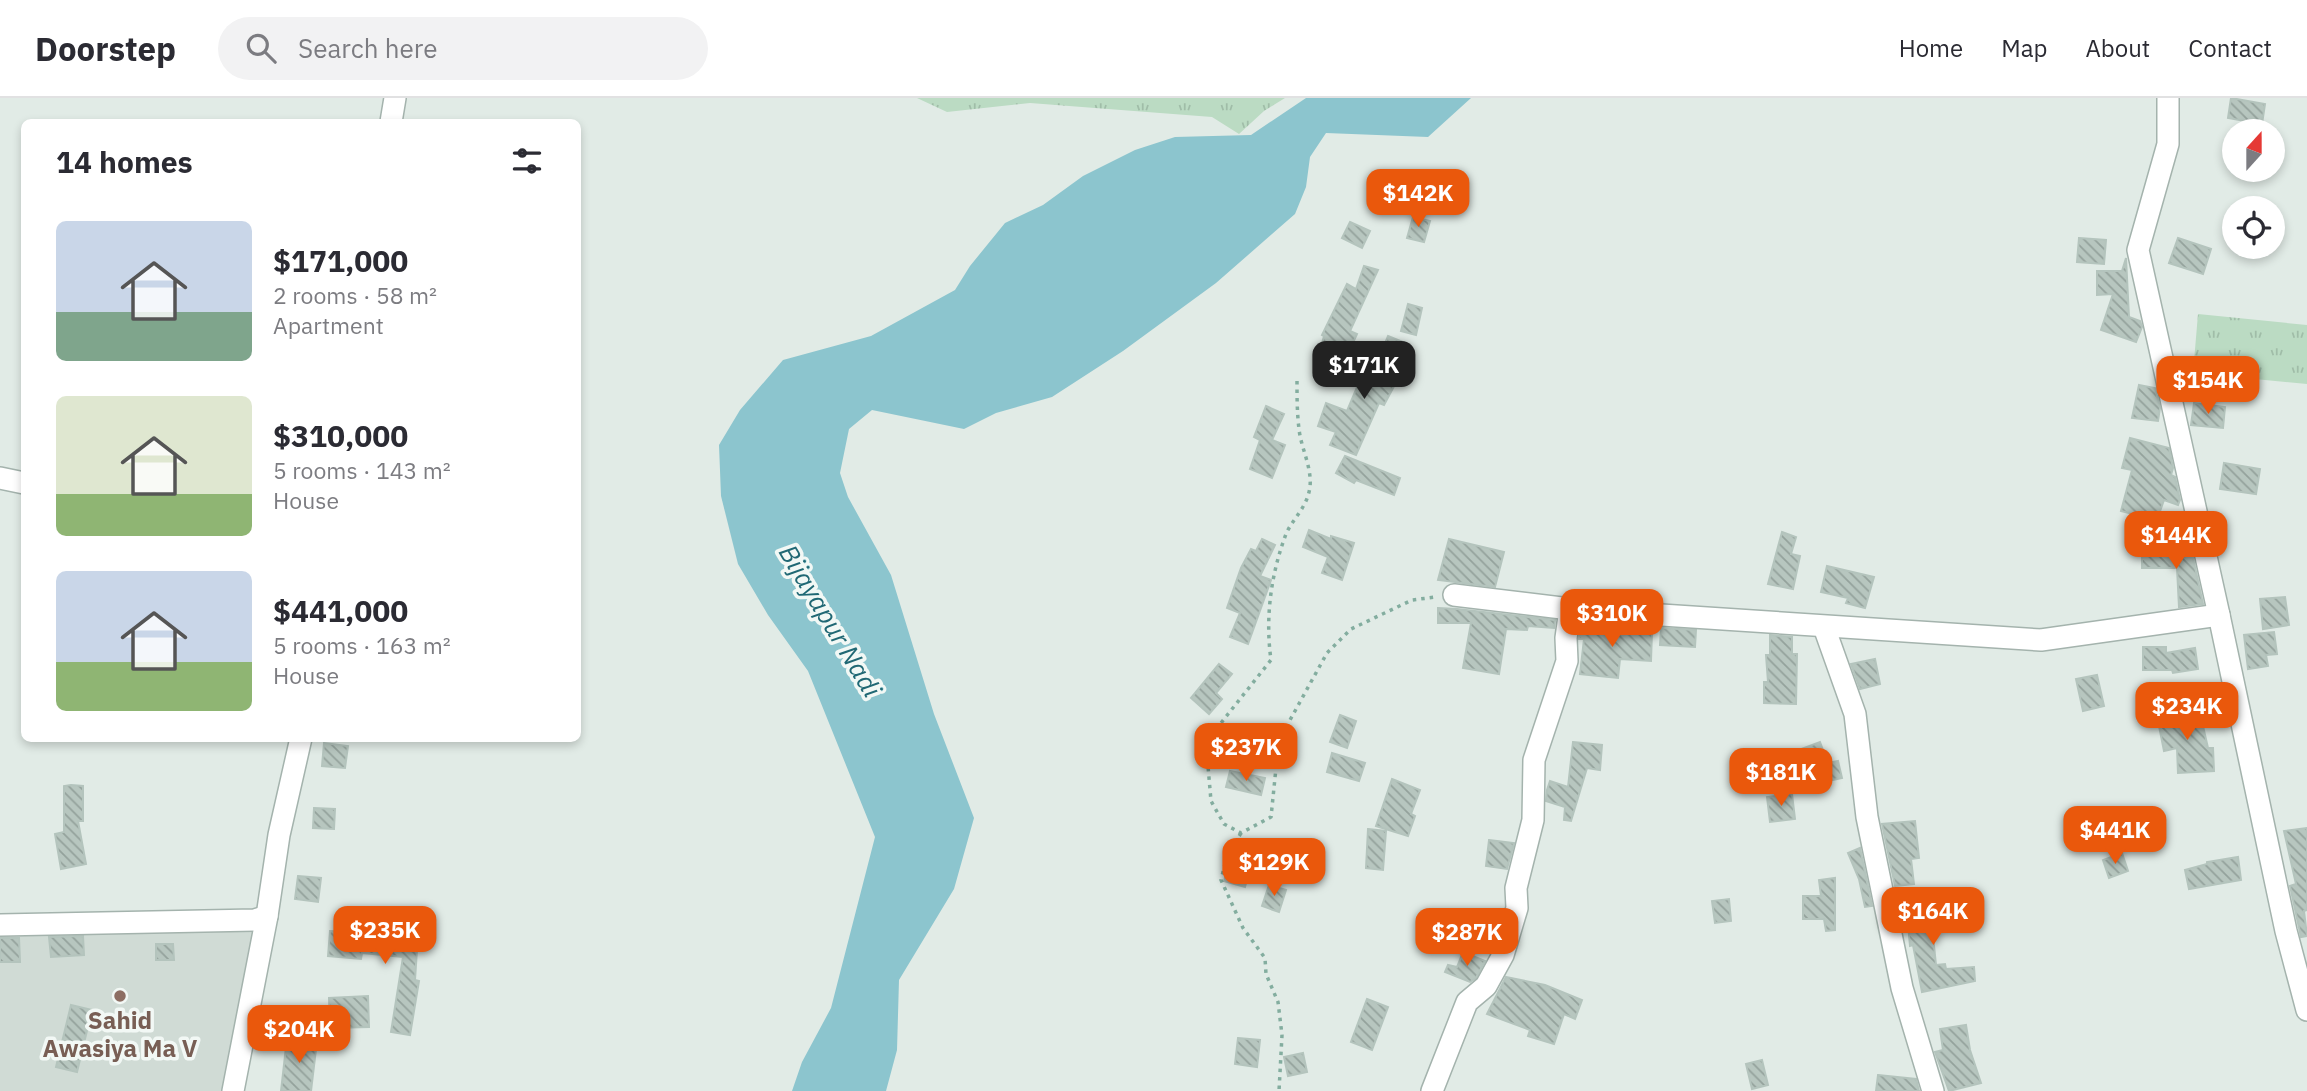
<!DOCTYPE html>
<meta charset="utf-8">
<style>
body{margin:0;font-family:"IBM Plex Sans",sans-serif;background:#f2f2f3;color:#2b2b33;height:100vh;display:flex;flex-direction:column;font-size:26px;white-space:nowrap}
*{box-sizing:border-box;margin:0}
p{font-size:23px;color:#7c7c81}
.icon{flex:none;width:38px;height:38px;fill:none;stroke:currentColor;stroke-width:2;stroke-linecap:round;stroke-linejoin:round}
.map{position:relative;flex:1;overflow:hidden}
.details{position:absolute;left:21px;top:21px;width:560px;height:623px;display:flex;flex-direction:column;background:#fff;border-radius:10px;box-shadow:0 4px 10px #0003}
.details>*{flex:none}
.needle{width:46px;rotate:21deg}
.buttons{position:absolute;left:2222px;top:21px;display:grid;gap:14px}
.buttons a{display:grid;place-items:center;width:63px;height:63px;border-radius:50%;background:#fff;box-shadow:0 4px 10px #0003;font-size:35px}
.price{position:absolute;translate:-50% -60px;padding:0 16px;border-radius:14px;background:#ea580c;color:#fff;font-size:23px;line-height:46px;filter:drop-shadow(0 2px 4px #0008)}
.price::after{content:'';position:absolute;left:50%;top:42px;width:21px;height:16px;margin-left:-10px;background:inherit;clip-path:polygon(0 0,100% 0,50% 100%)}
.price.active{background:#222;color:#fff}
ul{padding:0;list-style:none}
li{display:flex;align-items:center;gap:21px;height:175px;padding:0 35px}
li span{display:grid;place-items:center;flex:none;width:196px;height:140px;border-radius:10px;color:#555}
li>.icon{margin-inline-start:auto}
span .icon{width:84px;height:84px;fill:#fffc;stroke-width:1}
li b{font-size:30px}
h2{display:flex;justify-content:space-between;align-items:center;height:84px;padding:0 35px;font-size:30px}
header{display:flex;align-items:center;gap:42px;box-sizing:border-box;height:98px;padding:0 35px;background:#fff;border-bottom:2px solid #e1e1e2}
header strong{font-size:33px}
nav{display:flex;gap:38px;margin-inline-start:auto;font-size:24px}
.search{width:490px;height:63px;background:#f2f2f3;display:flex;align-items:center;gap:18px;box-sizing:border-box;padding:0 24px;border-radius:38px;color:#7c7c81;font-size:26px}
.map>svg:first-child{display:block}
.built{fill:#d0dbd5}
.grass{fill:url(#grass-tufts)}
.water{fill:#8cc5ce}
.building{fill:url(#building-back-hatch);stroke:#b4c4bd;stroke-width:2}
.lines{fill:none;stroke-linecap:round;stroke-linejoin:round}
.minor-casing{stroke:#a4b3ad;stroke-width:24}
.path{stroke:#83ad9f;stroke-width:3.5;stroke-dasharray:3.5 5;stroke-linecap:butt}
.minor{stroke:#fff;stroke-width:21}
.education-dot{fill:#8d6e63;stroke:#f2f8f5;stroke-width:2.5}
.labels{text-anchor:middle;stroke-width:7;stroke-linejoin:round;paint-order:stroke}
.education-label{font-size:24px;font-weight:bold;fill:#785e54;stroke:#f2f8f5}
.water-label{font-size:26px;font-style:italic;fill:#206874;stroke:#f2f8f5}
</style>
<header>
<strong>Doorstep</strong>
<div class="search"><svg class="icon" aria-label="search" viewBox="0 0 24 24"><circle cx="10" cy="10" r="6"/><path d="M15 15l6 6"/></svg>Search here</div>
<nav><a>Home</a><a>Map</a><a>About</a><a>Contact</a></nav>
</header>
<div class="map">
<svg width="2307" height="993" viewBox="0 0 2307 993">
<defs>
<pattern id="grass-tufts" width="24" height="20" patternUnits="userSpaceOnUse" patternTransform="scale(1.75)"><rect width="24" height="20" fill="#bbdbc3"/><path d="M3 7l-1-3M5 7V3M7 7l1-3M15 17l-1-3M17 17v-4M19 17l1-3" fill="none" stroke="#a0bda8"/></pattern>
<pattern id="building-back-hatch" width="6" height="6" patternUnits="userSpaceOnUse" patternTransform="scale(1.75)"><rect width="6" height="6" fill="#b7c6bf"/><path d="M-1 5l2 2M0 0l6 6M5-1l2 2" fill="none" stroke="#94a29c"/></pattern>
</defs>
<rect width="100%" height="100%" fill="#e1ebe6"/>
<path class="built" d="M255,829L228,961L225,993H0V834Z"/>
<g class="grass">
<path d="M917,0H1285L1264,13L1239,36L1212,19L1030,5L947,14Z"/>
<path d="M2198,216L2307,227V286L2193,275Z"/>
</g>
<path class="water" d="M1306,0H1471L1428,39L1326,35L1310,59L1306,89L1295,116L1216,185L1123,253L1052,299L996,315L964,331L872,312L849,331L840,375L848,399L891,477L934,616L974,720L954,791L899,882L897,952L886,993H792L802,964L831,910L875,739L808,573L768,517L738,466L721,398L719,347L740,312L783,262L871,238L955,192L970,168L1005,125L1043,107L1083,78L1135,52L1175,39L1251,37Z"/>
<g class="building">
<path d="M2231,0L2265,6L2262,26L2228,20Z"/>
<path d="M1413,119L1430,123L1424,144L1407,140Z"/>
<path d="M1350,124L1370,133L1362,150L1342,140Z"/>
<path d="M2079,140L2106,142L2104,166L2077,164Z"/>
<path d="M2178,140L2211,151L2203,176L2169,165Z"/>
<path d="M2126,160L2129,219L2140,223L2142,229L2136,244L2101,232L2113,196L2097,197V173H2122Z"/>
<path d="M1364,168L1378,172L1350,233L1357,236L1346,260L1352,262L1347,279L1315,271L1324,238L1322,237L1347,186L1356,191Z"/>
<path d="M1408,206L1422,210L1416,237L1401,233Z"/>
<path d="M1388,238L1408,246L1396,275L1400,277L1384,307L1379,305L1356,357L1330,347L1336,334L1318,328L1326,305L1347,313L1360,282L1371,287L1384,262L1379,260Z"/>
<path d="M2139,287L2155,290L2160,310L2158,323L2132,320Z"/>
<path d="M2194,305L2225,309L2223,330L2191,327Z"/>
<path d="M1266,308L1284,316L1272,342L1285,347L1272,380L1250,371L1260,342L1254,339Z"/>
<path d="M2130,340L2169,350L2173,370L2171,377L2175,379L2180,402L2178,407L2164,402L2158,419L2142,413L2141,418L2121,413L2132,372L2122,370Z"/>
<path d="M1345,358L1400,380L1394,397L1356,382L1354,385L1336,375Z"/>
<path d="M2224,365L2260,371L2256,396L2220,391Z"/>
<path d="M1309,432L1331,441V438L1354,445L1342,482L1322,475L1328,459L1303,449Z"/>
<path d="M1782,434L1796,439L1791,456L1800,458L1793,491L1768,486Z"/>
<path d="M1262,441L1275,447L1260,478L1271,482L1248,546L1230,539L1240,515L1227,510L1241,470L1251,451L1256,453Z"/>
<path d="M1449,441L1504,454L1495,489L1438,482Z"/>
<path d="M2142,449H2190L2191,460H2193L2203,506L2179,509L2177,470H2142Z"/>
<path d="M1827,468L1874,479L1865,510L1846,505L1848,500L1821,494Z"/>
<path d="M2285,499L2289,527L2263,531L2260,501Z"/>
<path d="M1438,510L1457,511L1555,522L1554,530L1528,528L1527,532L1506,531L1499,576L1463,570L1471,525H1438Z"/>
<path d="M1581,525L1607,527V531L1652,534L1651,563L1620,561L1618,580L1580,576L1584,541H1579Z"/>
<path d="M1661,530L1696,532L1695,549L1660,547Z"/>
<path d="M2274,534L2277,556L2266,557L2268,568L2248,571L2244,537Z"/>
<path d="M1770,537L1792,539V556H1797L1796,606L1764,605V584H1768L1766,557H1770Z"/>
<path d="M2143,549H2166V555L2195,550L2198,571L2173,575L2172,572H2143Z"/>
<path d="M1875,561L1880,586L1860,591L1851,566Z"/>
<path d="M1219,566L1232,576L1216,595L1222,601L1209,616L1191,600Z"/>
<path d="M2097,577L2104,608L2083,613L2076,581Z"/>
<path d="M2177,615L2178,620L2200,615L2208,650H2213L2214,673L2178,675L2177,650L2164,653L2157,618Z"/>
<path d="M1340,617L1356,623L1347,650L1330,644Z"/>
<path d="M1573,644L1602,647L1600,672L1587,670L1571,723L1564,722L1565,709L1546,703L1547,692L1550,683L1568,689Z"/>
<path d="M1820,644L1828,665L1838,663L1842,680L1805,688L1793,654Z"/>
<path d="M324,645L348,648L345,670L322,668Z"/>
<path d="M1332,655L1365,665L1359,683L1327,674Z"/>
<path d="M1230,673L1265,680L1261,697L1226,689Z"/>
<path d="M1392,681L1420,692L1411,716L1415,718L1408,738L1376,728Z"/>
<path d="M71,687L83,688V723H78L86,766L61,771L55,736L64,734V688Z"/>
<path d="M1792,696L1795,721L1770,724L1767,699Z"/>
<path d="M314,710L335,711L334,731L313,730Z"/>
<path d="M1915,723L1919,760L1911,761L1914,786L1895,788L1882,726Z"/>
<path d="M2307,730V812L2304,813L2307,838L2301,839L2290,788L2296,786L2284,733Z"/>
<path d="M1368,731L1386,733L1383,772L1366,770Z"/>
<path d="M1489,742L1514,745L1507,771L1486,768Z"/>
<path d="M1860,750L1872,808L1865,809L1859,781L1848,755Z"/>
<path d="M1233,754L1253,759L1245,789L1224,783Z"/>
<path d="M2122,755L2128,773L2109,780L2103,762Z"/>
<path d="M2238,759L2241,782L2189,791L2185,772L2207,766V764Z"/>
<path d="M298,778L321,780L318,804L295,801Z"/>
<path d="M1835,780V832L1826,833L1824,821H1803V798H1821L1819,782Z"/>
<path d="M1269,787L1286,792L1279,814L1262,808Z"/>
<path d="M1916,797H1947V817L1931,818L1936,867L1945,866L1946,871L1974,869L1975,883L1922,894L1913,847L1910,848L1908,826H1916Z"/>
<path d="M1729,801L1731,823L1715,825L1712,803Z"/>
<path d="M330,833L418,837L415,882L419,883L410,937L391,934L403,859L362,855L361,861L328,858Z"/>
<path d="M83,838L84,857L51,859L49,839Z"/>
<path d="M0,840H19L20,864H0Z"/>
<path d="M156,846H173L174,862H156Z"/>
<path d="M1463,854L1485,863L1476,880L1470,884L1445,874L1448,867L1457,869Z"/>
<path d="M1506,879L1545,887L1582,902L1575,921L1564,916L1554,946L1528,938L1530,932L1487,916Z"/>
<path d="M368,898L369,929L330,930L329,900Z"/>
<path d="M1367,901L1388,909L1372,952L1351,944Z"/>
<path d="M71,907L92,912L77,974L56,969Z"/>
<path d="M1966,927L1970,952L1981,985L1949,993L1935,954L1943,952L1940,931Z"/>
<path d="M287,940L317,943L311,993H281Z"/>
<path d="M1238,940L1260,942L1257,969L1235,966Z"/>
<path d="M1303,955L1307,974L1288,978L1284,959Z"/>
<path d="M1762,962L1768,987L1752,991L1746,966Z"/>
<path d="M1878,977L1916,981L1919,993H1876Z"/>
</g>
<g class="lines">
<defs>
<g id="minor">
<path d="M2168,0V46L2138,152L2219,517L2286,833L2307,912"/>
<path d="M391,24L395,0"/>
<path d="M0,380L24,385"/>
<path d="M1454,497L1570,511L2041,542L2219,517"/>
<path d="M1824,529L1855,616L1867,719L1902,890L1933,993"/>
<path d="M0,827L255,822L267,818"/>
<path d="M233,993L267,818L279,737L301,640"/>
<path d="M1432,993L1467,904L1486,888L1503,857L1517,810L1516,790L1533,722L1534,662L1567,563L1566,540L1570,511"/>
</g>
</defs>
<use href="#minor" class="minor-casing"/>
<g class="path">
<path d="M1297,283C1297,299 1297,315 1299,331C1301,350 1312,369 1310,389C1307,410 1293,420 1286,436C1271,476 1265,519 1271,562L1217,630L1208,668L1211,703L1224,726L1241,735L1271,719L1276,670L1290,622L1327,555L1351,531L1412,502L1436,499"/>
<path d="M1241,735L1227,758L1221,782L1243,830L1265,860L1266,876L1278,904L1282,937L1279,993"/>
</g>
<use href="#minor" class="minor"/>
</g>
<circle class="education-dot" cx="120" cy="898" r="7"/>
<g class="labels">
<g class="education-label">
<text x="120" y="931">Sahid<tspan x="120" dy="28">Awasiya Ma V</tspan></text>
</g>
<g class="water-label">
<text transform="translate(830 523) rotate(59)" y="9">Bijayapur Nadi</text>
</g>
</g>
</svg>
<div class="buttons">
<a><svg class="needle" viewBox="-14 -14 28 28"><path d="M0-13l5 13h-10z" fill="#e53935"/><path d="M0 13l5-13h-10z" fill="#7c7c81"/></svg></a>
<a><svg class="icon" aria-label="locate" viewBox="0 0 24 24"><circle cx="12" cy="12" r="6"/><path d="M12 2v4M12 18v4M2 12h4M18 12h4"/></svg></a>
</div>
<b class="price" style="left:1418px;top:131px">$142K</b>
<b class="price active" style="left:1364px;top:303px">$171K</b>
<b class="price" style="left:2208px;top:318px">$154K</b>
<b class="price" style="left:2176px;top:473px">$144K</b>
<b class="price" style="left:1612px;top:551px">$310K</b>
<b class="price" style="left:2187px;top:644px">$234K</b>
<b class="price" style="left:1246px;top:685px">$237K</b>
<b class="price" style="left:1781px;top:710px">$181K</b>
<b class="price" style="left:2115px;top:768px">$441K</b>
<b class="price" style="left:1274px;top:800px">$129K</b>
<b class="price" style="left:1933px;top:849px">$164K</b>
<b class="price" style="left:385px;top:868px">$235K</b>
<b class="price" style="left:1467px;top:870px">$287K</b>
<b class="price" style="left:299px;top:967px">$204K</b>
<section class="details">
<h2>14 homes<svg class="icon" aria-label="filters" viewBox="0 0 24 24"><path d="M4 7h16M4 17h16"/><circle cx="9" cy="7" r="2"/><circle cx="15" cy="17" r="2"/></svg></h2>
<ul>
<li><span style="background:linear-gradient(#c9d6e8 65%,#7fa58c 0)"><svg class="icon" aria-label="home" viewBox="0 0 24 24"><path d="M3 11l9-7 9 7M6 9v11h12V9"/></svg></span><div><b>$171,000</b><p>2 rooms · 58 m²</p><p>Apartment</p></div></li>
<li><span style="background:linear-gradient(#dfe7d0 70%,#8fb573 0)"><svg class="icon" aria-label="home" viewBox="0 0 24 24"><path d="M3 11l9-7 9 7M6 9v11h12V9"/></svg></span><div><b>$310,000</b><p>5 rooms · 143 m²</p><p>House</p></div></li>
<li><span style="background:linear-gradient(#c9d6e8 65%,#8fb573 0)"><svg class="icon" aria-label="home" viewBox="0 0 24 24"><path d="M3 11l9-7 9 7M6 9v11h12V9"/></svg></span><div><b>$441,000</b><p>5 rooms · 163 m²</p><p>House</p></div></li>
</ul>
</section>
</div>
